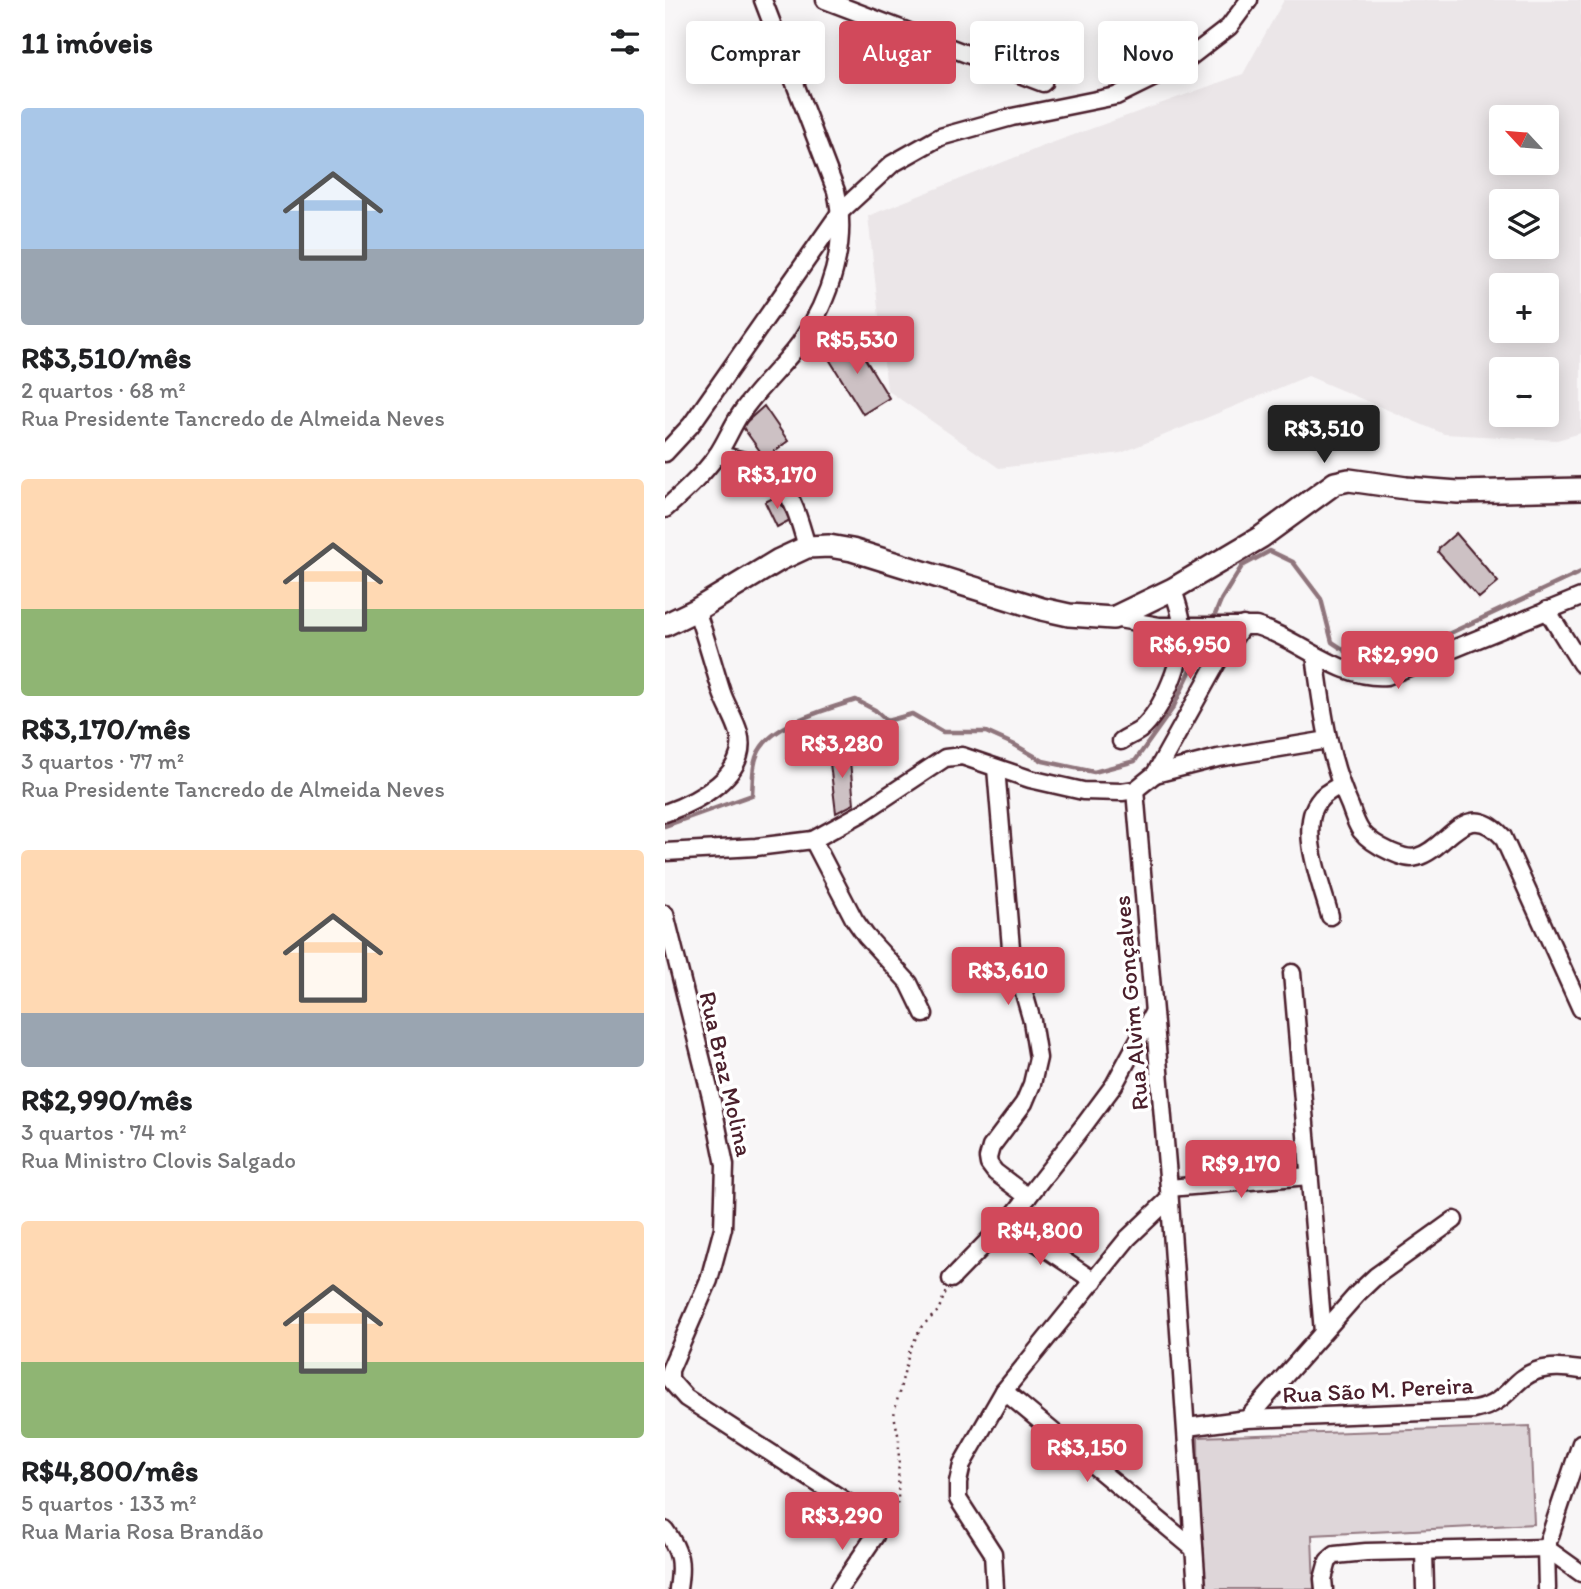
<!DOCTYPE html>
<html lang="pt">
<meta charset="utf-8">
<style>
body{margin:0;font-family:Itim,sans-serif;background:#f2f2f2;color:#202124;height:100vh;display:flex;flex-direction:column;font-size:26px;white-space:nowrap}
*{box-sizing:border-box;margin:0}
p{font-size:23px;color:#757577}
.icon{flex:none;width:38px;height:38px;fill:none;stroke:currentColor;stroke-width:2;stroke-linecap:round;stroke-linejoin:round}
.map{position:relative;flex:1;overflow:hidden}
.side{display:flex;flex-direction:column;background:#fff;width:665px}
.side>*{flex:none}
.banner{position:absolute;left:21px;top:21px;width:665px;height:63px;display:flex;gap:14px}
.needle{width:46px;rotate:296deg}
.fabs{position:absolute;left:824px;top:105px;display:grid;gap:14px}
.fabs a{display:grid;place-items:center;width:70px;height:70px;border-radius:7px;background:#fff;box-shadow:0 4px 18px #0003;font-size:35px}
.price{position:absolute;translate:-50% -60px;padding:0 16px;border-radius:7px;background:#d1495b;color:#fff;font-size:23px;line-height:46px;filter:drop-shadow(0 2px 4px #0008)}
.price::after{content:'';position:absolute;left:50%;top:42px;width:21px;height:16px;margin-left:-10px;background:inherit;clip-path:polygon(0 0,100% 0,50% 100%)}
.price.active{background:#222;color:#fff}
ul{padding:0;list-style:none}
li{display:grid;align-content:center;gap:14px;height:371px;padding:0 21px}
li span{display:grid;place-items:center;height:217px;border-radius:7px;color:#555}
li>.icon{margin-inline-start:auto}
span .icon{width:126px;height:126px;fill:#fffc;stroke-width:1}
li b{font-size:30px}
h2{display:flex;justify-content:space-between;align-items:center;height:84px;padding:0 21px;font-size:30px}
.tag{padding:0 24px;border-radius:7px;background:#fff;box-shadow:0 4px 18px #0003;font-size:24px;line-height:63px}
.tag.active{background:#d1495b;color:#fff}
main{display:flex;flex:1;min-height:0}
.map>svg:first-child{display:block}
.built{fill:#ebe6e8;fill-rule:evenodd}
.green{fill:#ded6d9;stroke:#947a82;stroke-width:2}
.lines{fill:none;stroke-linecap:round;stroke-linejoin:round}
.stream{stroke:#8f747b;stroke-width:4.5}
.building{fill:#cdc1c4;stroke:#4a1f2b;stroke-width:2}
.street-casing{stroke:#4a1f2b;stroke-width:21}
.secondary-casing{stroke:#4a1f2b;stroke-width:26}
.path{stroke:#4a1f2b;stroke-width:2.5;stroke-dasharray:2 5;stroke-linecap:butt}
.street{stroke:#fff;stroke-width:16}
.secondary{stroke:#fff;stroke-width:21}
.labels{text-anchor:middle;stroke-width:7;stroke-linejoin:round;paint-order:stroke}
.street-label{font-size:24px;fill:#4a1f2b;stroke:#fff}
</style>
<main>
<section class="side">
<h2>11 imóveis<svg class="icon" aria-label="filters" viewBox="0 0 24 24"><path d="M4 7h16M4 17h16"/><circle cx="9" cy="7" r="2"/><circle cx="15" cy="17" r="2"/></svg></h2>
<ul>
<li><span style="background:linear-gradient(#a9c7e8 65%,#9aa5b1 0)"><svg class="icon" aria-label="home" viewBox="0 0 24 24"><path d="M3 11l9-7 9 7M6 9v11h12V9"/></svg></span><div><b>R$3,510/mês</b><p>2 quartos · 68 m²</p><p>Rua Presidente Tancredo de Almeida Neves</p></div></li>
<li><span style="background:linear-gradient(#ffd9b3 60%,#8fb573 0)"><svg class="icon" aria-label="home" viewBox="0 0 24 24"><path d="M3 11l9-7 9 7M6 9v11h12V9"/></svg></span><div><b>R$3,170/mês</b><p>3 quartos · 77 m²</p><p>Rua Presidente Tancredo de Almeida Neves</p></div></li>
<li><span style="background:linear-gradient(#ffd9b3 75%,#9aa5b1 0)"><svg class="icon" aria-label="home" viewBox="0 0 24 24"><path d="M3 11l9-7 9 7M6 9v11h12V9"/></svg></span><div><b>R$2,990/mês</b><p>3 quartos · 74 m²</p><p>Rua Ministro Clovis Salgado</p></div></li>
<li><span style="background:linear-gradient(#ffd9b3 65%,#8fb573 0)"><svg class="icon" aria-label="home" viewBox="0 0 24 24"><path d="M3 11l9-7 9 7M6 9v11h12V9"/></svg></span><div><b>R$4,800/mês</b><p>5 quartos · 133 m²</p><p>Rua Maria Rosa Brandão</p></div></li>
</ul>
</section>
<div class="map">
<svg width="916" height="1589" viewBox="0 0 916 1589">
<rect width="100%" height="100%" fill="#f8f6f7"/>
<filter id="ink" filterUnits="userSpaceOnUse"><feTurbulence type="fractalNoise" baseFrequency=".0143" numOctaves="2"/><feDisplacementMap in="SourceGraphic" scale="14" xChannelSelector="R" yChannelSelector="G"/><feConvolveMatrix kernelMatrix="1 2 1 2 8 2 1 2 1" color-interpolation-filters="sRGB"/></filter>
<g filter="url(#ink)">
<path class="built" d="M619,0H916V433L892,440L779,434L643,376L456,453L334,468L222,390L203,216L381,145L578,74ZM836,117H882V163H836ZM836,201H882V247H836ZM836,285H882V331H836ZM836,369H882V415H836Z"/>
<path class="green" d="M865,1426L869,1524L647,1535L649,1589H535L533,1437Z"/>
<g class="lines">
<g class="stream">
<path d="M547,622L556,600L577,566L605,551L628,562L656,599L667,642L702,665L781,635L916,572"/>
<path d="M0,826L87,795C88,782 87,763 94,751C109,723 163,709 191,700L210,710L222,721L247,714L278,732H321L350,745L378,761L429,772L470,761L508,708L544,631"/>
</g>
</g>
<g class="building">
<path d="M187,337L224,398L198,414L161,354Z"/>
<path d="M99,406L123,441L100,458L77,426Z"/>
<path d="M112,496L125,520L112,527L100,502Z"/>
<path d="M791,533L833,582L814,598L773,552L774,548Z"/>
<path d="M184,751L189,804L171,813L164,755Z"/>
</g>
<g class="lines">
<defs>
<g id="street">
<path d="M160,0L378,83"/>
<path d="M0,453L26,425L176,211L227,164L275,137L347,117L451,96L516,64L564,27L584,0"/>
<path d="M52,455C116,465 126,489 142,547"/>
<path d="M0,509C18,493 38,475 52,455C61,442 67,426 76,413C93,388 117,367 135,343C165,300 184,243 171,191L98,0"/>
<path d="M882,610L916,664"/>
<path d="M448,618L494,626H591C635,639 674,680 722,676L916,597"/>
<path d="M650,655C657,707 663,758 685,806C688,814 691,824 696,831C704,841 715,847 726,852C734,855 743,860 752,857C783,849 800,796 838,837L916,1009"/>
<path d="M456,741C462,737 469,734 475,730C498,710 520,657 517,626C517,614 511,601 508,589"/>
<path d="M331,768L346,948L367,1021L373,1058L367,1084L359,1103L326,1147L323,1158L324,1164L330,1172L363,1197"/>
<path d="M490,774L553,758L663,740"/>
<path d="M470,790L504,1188L532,1589"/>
<path d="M0,813C31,802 85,775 74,733C70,719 62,707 57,693C48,665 41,637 31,610"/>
<path d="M148,840L189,919L201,936L244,983L259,1014"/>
<path d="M0,852L91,847L148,840L197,813L280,758L297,756L365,779L418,791L457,792L470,790L490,774L553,661L578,625"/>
<path d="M0,914L46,1097L60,1165L58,1228L44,1280L5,1370V1380L21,1398L211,1521L212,1526L210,1536L174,1589"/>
<path d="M665,916C657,886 633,829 653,802C659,793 667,790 675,785"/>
<path d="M627,973L658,1332"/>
<path d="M504,1188L644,1176"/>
<path d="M341,1222L429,1281"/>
<path d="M286,1279L351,1212L420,1124L449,1085L488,1013"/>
<path d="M339,1391L529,1549"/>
<path d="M582,1419L809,1410C844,1403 846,1380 871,1371C886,1366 901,1368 916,1370"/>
<path d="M522,1427L582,1419L693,1293L711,1276L789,1220"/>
<path d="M0,1530C16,1552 17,1563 13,1589"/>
<path d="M759,1551L760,1589"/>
<path d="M330,1589L328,1553L293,1499V1482L297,1464L339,1391L463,1238L504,1199"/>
<path d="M659,1589L658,1579L663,1561L670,1555L701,1552L881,1548L916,1573"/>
<path d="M882,1589L881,1548L916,1443"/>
</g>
<path id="secondary" d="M0,625L31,610L114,560L142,547L164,546L187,550L377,609L404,615L448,618L508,589L596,537L670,483L684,480L741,488L793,492L916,489"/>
</defs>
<use href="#street" class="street-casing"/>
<use href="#secondary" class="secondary-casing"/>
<path class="path" d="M226,1517L233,1502L234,1439L229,1415L232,1401L245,1349L257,1326L273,1311L281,1291"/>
<use href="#street" class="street"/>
<use href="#secondary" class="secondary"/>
</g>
</g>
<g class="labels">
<g class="street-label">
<text transform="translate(466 1003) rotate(-95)" y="8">Rua Alvim Gonçalves</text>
<text transform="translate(61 1074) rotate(77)" y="8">Rua Braz Molina</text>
<text transform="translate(713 1390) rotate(-3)" y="8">Rua São M. Pereira</text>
</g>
</g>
</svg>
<div class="fabs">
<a><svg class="needle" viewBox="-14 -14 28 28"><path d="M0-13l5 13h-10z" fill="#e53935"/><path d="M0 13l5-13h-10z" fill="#757577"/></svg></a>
<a><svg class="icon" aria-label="layers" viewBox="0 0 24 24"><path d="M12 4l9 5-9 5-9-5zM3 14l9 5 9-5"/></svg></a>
<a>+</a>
<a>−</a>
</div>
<b class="price" style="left:192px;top:376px">R$5,530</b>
<b class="price active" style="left:659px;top:465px">R$3,510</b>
<b class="price" style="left:112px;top:511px">R$3,170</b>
<b class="price" style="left:525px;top:681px">R$6,950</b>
<b class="price" style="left:733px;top:691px">R$2,990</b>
<b class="price" style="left:177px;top:780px">R$3,280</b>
<b class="price" style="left:343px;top:1007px">R$3,610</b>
<b class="price" style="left:576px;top:1200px">R$9,170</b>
<b class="price" style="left:375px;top:1267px">R$4,800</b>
<b class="price" style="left:422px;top:1484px">R$3,150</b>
<b class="price" style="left:177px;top:1552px">R$3,290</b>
<div class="banner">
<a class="tag">Comprar</a>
<a class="tag active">Alugar</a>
<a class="tag">Filtros</a>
<a class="tag">Novo</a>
</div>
</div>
</main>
